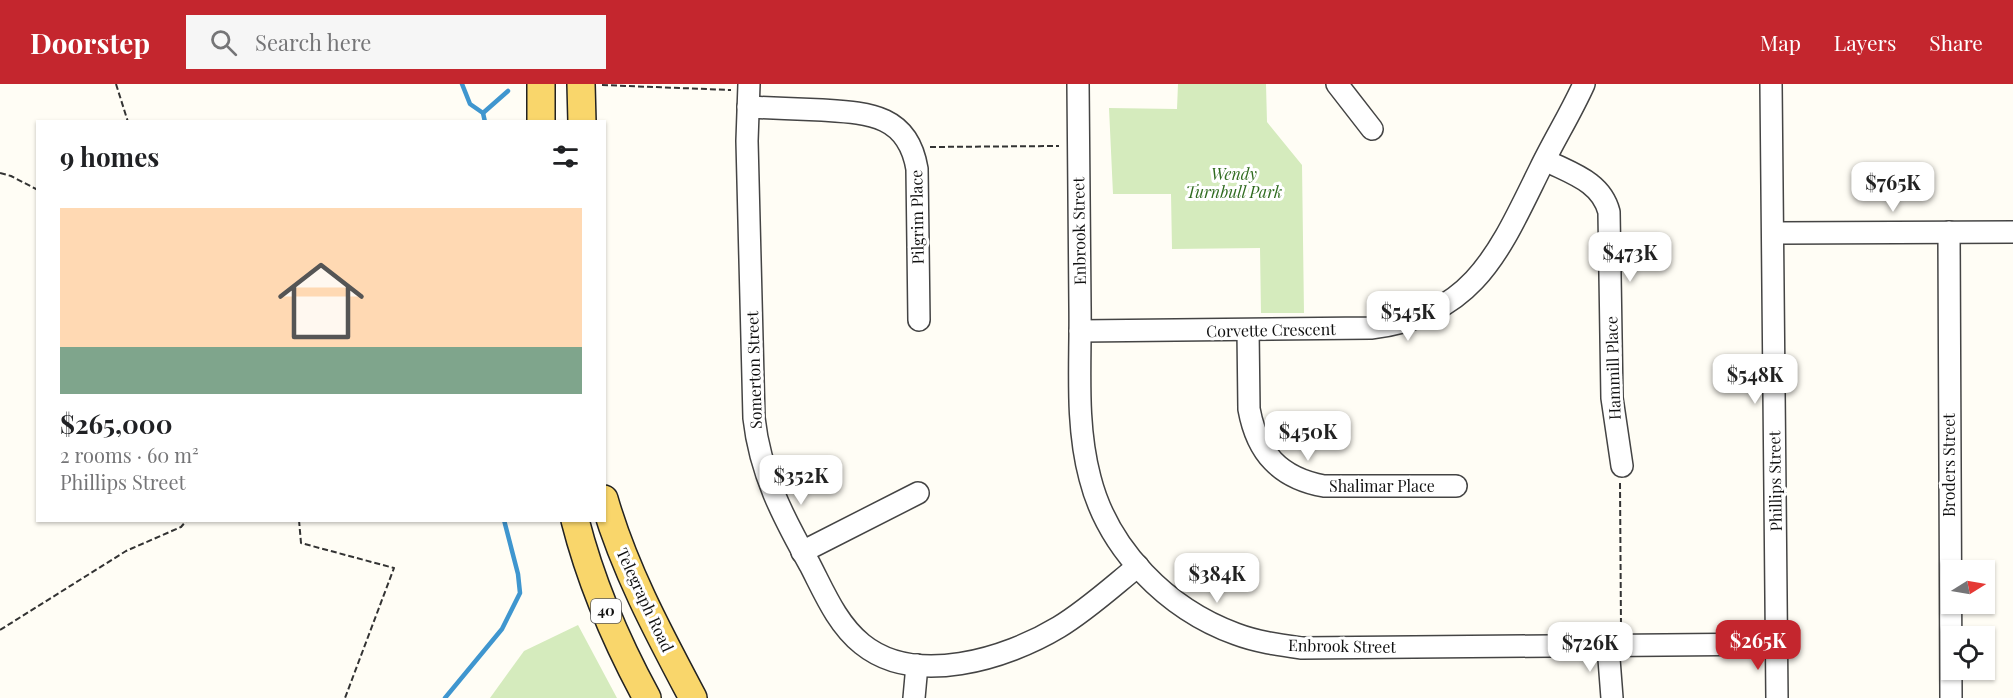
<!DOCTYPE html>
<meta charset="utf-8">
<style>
body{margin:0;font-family:"Playfair Display",serif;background:#f6f6f6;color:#202124;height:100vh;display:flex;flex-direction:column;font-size:22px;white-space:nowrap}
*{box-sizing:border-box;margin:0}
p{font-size:20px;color:#757577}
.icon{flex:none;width:33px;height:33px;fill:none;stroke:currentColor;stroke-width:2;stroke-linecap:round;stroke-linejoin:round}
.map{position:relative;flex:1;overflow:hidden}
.sheet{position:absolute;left:36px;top:36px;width:570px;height:402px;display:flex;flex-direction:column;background:#fff;border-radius:0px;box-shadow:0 2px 4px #0004}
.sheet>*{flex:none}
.needle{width:39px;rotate:79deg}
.fabs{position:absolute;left:1941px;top:476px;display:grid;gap:12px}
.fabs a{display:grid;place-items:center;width:54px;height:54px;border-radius:0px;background:#fff;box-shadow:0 2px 4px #0004;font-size:30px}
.price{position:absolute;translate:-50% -51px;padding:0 14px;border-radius:12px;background:#fff;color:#222;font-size:20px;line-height:39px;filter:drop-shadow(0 2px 3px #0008)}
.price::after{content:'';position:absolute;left:50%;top:36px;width:18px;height:14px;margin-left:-9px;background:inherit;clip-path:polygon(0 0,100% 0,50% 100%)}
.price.selected{background:#c4262e;color:#fff}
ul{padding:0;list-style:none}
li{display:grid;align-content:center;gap:12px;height:318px;padding:0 24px}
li+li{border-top:2px solid #e0e0e0}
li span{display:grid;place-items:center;height:186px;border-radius:0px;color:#555}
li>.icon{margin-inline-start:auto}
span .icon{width:108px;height:108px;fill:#fffc;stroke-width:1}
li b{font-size:26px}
h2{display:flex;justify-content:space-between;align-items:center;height:72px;padding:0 24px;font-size:26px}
header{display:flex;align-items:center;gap:36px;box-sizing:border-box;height:84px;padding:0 30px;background:#c4262e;color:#fff}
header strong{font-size:28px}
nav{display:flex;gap:33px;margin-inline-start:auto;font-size:21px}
.search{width:420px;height:54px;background:#f6f6f6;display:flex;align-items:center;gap:15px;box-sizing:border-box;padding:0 21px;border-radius:0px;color:#757577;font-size:22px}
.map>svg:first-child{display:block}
.green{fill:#d5ebbd}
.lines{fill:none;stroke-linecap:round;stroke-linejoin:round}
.stream{stroke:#3f96cf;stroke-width:4.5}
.minor-casing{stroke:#444;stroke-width:24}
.major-casing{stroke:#222;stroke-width:30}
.path{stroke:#333;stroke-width:2;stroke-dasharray:6 3;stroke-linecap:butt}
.minor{stroke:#fff;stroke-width:21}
.major{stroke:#f9d66b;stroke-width:27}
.labels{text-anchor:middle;stroke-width:6;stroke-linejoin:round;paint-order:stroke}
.shield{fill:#fff;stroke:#585858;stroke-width:1.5}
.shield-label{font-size:15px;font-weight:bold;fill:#111}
.park-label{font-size:16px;font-style:italic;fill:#2f6b1f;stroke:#fff}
.street-label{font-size:16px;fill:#111;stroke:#fff}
</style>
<header>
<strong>Doorstep</strong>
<div class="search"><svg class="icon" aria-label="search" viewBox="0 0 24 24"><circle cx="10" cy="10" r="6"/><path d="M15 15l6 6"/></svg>Search here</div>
<nav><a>Map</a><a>Layers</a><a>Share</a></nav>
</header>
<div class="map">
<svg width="2013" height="614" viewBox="0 0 2013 614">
<rect width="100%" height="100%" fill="#fffdf5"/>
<g class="green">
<path d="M1178,0H1266L1267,38L1302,81L1304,229H1261L1260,164L1172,165L1171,110H1113L1109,24L1177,25Z"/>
<path d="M578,541L617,614H490L524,567Z"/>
</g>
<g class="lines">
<g class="stream">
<path d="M462,0L470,20L483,29L485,38"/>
<path d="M483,29L508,7"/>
<path d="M445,614L502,545L520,509L518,490L504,436"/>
</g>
<defs>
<g id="minor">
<path d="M749,0L747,57L754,334C760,389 783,433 810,481C824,508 837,540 862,560C915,603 1006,575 1059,543C1087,526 1112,503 1138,482"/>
<path d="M1078,0C1078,74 1079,148 1080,222C1081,278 1075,338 1090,394C1108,465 1167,525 1236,550C1257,558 1280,561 1302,564L1777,560"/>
<path d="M1337,0L1372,45"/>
<path d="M1771,0L1777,614"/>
<path d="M748,23C773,24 797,25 822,26C868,29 908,30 917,85L919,236"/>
<path d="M1545,76C1570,89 1601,97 1609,128L1612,314L1622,382"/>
<path d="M1949,148L1951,614"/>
<path d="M1773,149L2013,148"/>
<path d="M1248,246L1249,325C1257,369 1280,394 1324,402H1456"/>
<path d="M1080,247L1371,244C1474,232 1499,168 1540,85C1554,56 1571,29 1584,0"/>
<path d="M802,468L918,409"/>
<path d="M1608,562L1612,614"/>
<path d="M914,614L917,581"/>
</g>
<g id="major">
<path d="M541,0V38"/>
<path d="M581,0L582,38"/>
<path d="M604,415C624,485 659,550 693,614"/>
<path d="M575,436C591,499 616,557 647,614"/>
</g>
</defs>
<use href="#minor" class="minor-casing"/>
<use href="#major" class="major-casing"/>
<g class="path">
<path d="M116,0L128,38"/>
<path d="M602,1L731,6"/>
<path d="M930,63L1059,62"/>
<path d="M0,89L11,92L38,106"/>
<path d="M1620,399L1621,544"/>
<path d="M299,436L301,459L394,484L345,614"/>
<path d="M0,546L126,467L181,443L187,436"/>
</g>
<use href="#minor" class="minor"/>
<use href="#major" class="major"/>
</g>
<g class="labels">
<rect class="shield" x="591" y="515" width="30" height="24" rx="4.5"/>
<g class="shield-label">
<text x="606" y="532">40</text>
</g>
<g class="park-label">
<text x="1234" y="96">Wendy<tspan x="1234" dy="18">Turnbull Park</tspan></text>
</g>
<g class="street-label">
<text transform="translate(917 133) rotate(-91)" y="6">Pilgrim Place</text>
<text transform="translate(1079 147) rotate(-91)" y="6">Enbrook Street</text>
<text transform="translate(1271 246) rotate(-1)" y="6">Corvette Crescent</text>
<text transform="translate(1613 284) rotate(-92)" y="6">Hammill Place</text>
<text transform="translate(754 286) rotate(-92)" y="6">Somerton Street</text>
<text transform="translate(1949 381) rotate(-90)" y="6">Broders Street</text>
<text transform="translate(1775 397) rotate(-91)" y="6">Phillips Street</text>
<text x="1382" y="408">Shalimar Place</text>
<text transform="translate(645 516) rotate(65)" y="6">Telegraph Road</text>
<text transform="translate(1342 562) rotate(1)" y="6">Enbrook Street</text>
</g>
</g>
</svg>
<div class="fabs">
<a><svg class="needle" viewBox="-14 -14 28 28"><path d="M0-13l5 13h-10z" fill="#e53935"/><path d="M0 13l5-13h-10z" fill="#757577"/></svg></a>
<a><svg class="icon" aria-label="locate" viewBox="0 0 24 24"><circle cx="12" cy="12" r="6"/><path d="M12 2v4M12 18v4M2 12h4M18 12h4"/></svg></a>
</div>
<b class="price" style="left:1893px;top:129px">$765K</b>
<b class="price" style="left:1630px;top:199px">$473K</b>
<b class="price" style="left:1408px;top:258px">$545K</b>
<b class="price" style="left:1755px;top:321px">$548K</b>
<b class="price" style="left:1308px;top:378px">$450K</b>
<b class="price" style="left:801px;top:422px">$352K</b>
<b class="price" style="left:1217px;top:520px">$384K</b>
<b class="price selected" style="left:1758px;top:587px">$265K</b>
<b class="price" style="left:1590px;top:589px">$726K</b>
<section class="sheet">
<h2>9 homes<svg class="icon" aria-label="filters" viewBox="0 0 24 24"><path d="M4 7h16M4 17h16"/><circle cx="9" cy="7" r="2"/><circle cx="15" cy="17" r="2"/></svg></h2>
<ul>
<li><span style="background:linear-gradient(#ffd9b3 75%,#7fa58c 0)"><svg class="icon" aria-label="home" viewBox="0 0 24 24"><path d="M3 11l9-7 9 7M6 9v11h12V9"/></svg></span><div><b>$265,000</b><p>2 rooms · 60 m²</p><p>Phillips Street</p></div></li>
</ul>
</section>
</div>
